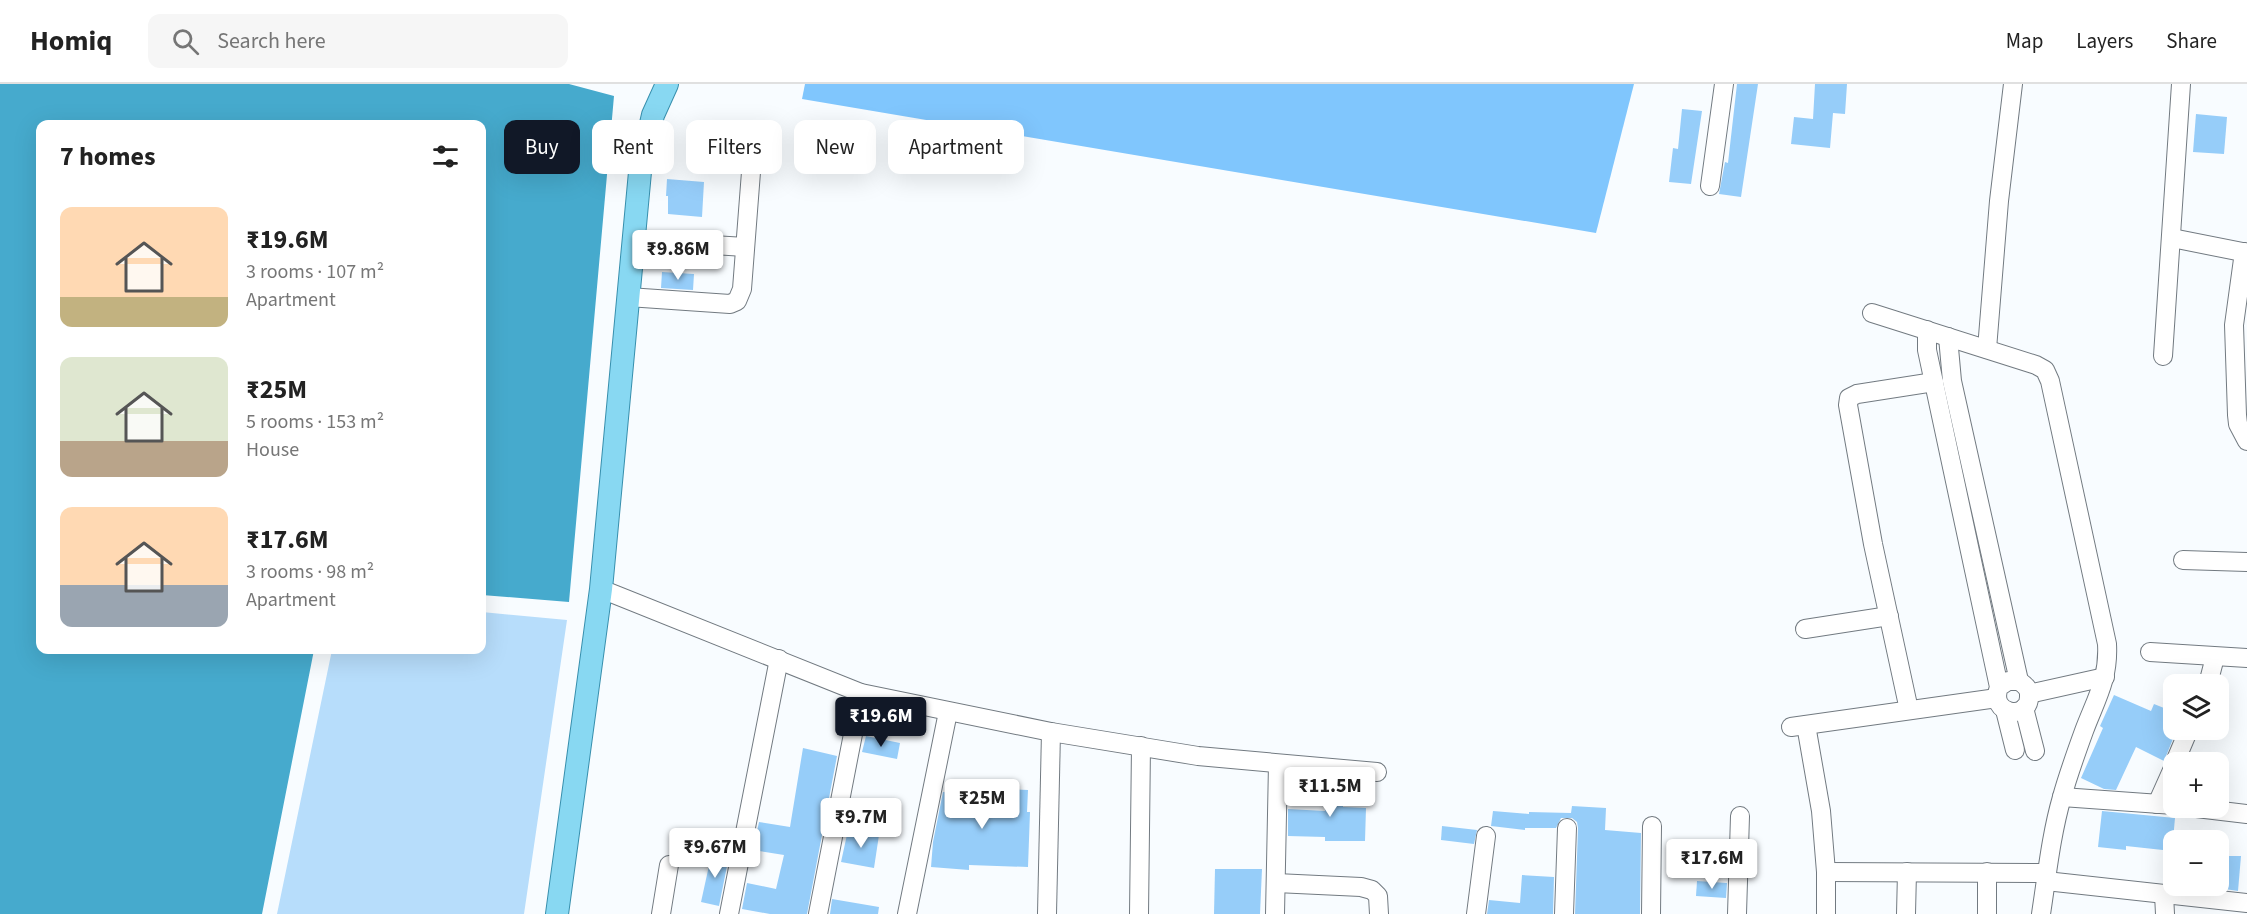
<!DOCTYPE html>
<meta charset="utf-8">
<style>
body{margin:0;font-family:"Source Sans 3",sans-serif;background:#f6f6f6;color:#222;height:100vh;display:flex;flex-direction:column;font-size:22px;white-space:nowrap}
*{box-sizing:border-box;margin:0}
p{font-size:20px;color:#767676}
.icon{flex:none;width:33px;height:33px;fill:none;stroke:currentColor;stroke-width:2;stroke-linecap:round;stroke-linejoin:round}
.map{position:relative;flex:1;overflow:hidden}
.details{position:absolute;left:36px;top:36px;width:450px;height:534px;display:flex;flex-direction:column;background:#fff;border-radius:12px;box-shadow:0 6px 24px #0002}
.details>*{flex:none}
.guide{position:absolute;left:504px;top:36px;width:570px;height:54px;display:flex;gap:12px}
.controls{position:absolute;left:2163px;top:590px;display:grid;gap:12px}
.controls a{display:grid;place-items:center;width:66px;height:66px;border-radius:12px;background:#fff;box-shadow:0 6px 24px #0002;font-size:30px}
.price{position:absolute;translate:-50% -51px;padding:0 14px;border-radius:6px;background:#fff;color:#222;font-size:20px;line-height:39px;filter:drop-shadow(0 2px 3px #0008)}
.price::after{content:'';position:absolute;left:50%;top:36px;width:18px;height:14px;margin-left:-9px;background:inherit;clip-path:polygon(0 0,100% 0,50% 100%)}
.price.active{background:#111827;color:#fff}
ul{padding:0;list-style:none}
li{display:flex;align-items:center;gap:18px;height:150px;padding:0 24px}
li span{display:grid;place-items:center;flex:none;width:168px;height:120px;border-radius:12px;color:#555}
li>.icon{margin-inline-start:auto}
span .icon{width:72px;height:72px;fill:#fffc;stroke-width:1}
li b{font-size:26px}
h2{display:flex;justify-content:space-between;align-items:center;height:72px;padding:0 24px;font-size:26px}
.tag{padding:0 21px;border-radius:12px;background:#fff;box-shadow:0 6px 24px #0002;font-size:21px;line-height:54px}
.tag.active{background:#111827;color:#fff}
header{display:flex;align-items:center;gap:36px;box-sizing:border-box;height:84px;padding:0 30px;background:#fff;border-bottom:2px solid #e0e0e0}
header strong{font-size:28px}
nav{display:flex;gap:33px;margin-inline-start:auto;font-size:21px}
.search{width:420px;height:54px;background:#f6f6f6;display:flex;align-items:center;gap:15px;box-sizing:border-box;padding:0 21px;border-radius:12px;color:#767676;font-size:22px}
.map>svg:first-child{display:block}
.green{fill:#b7ddfb}
.forest{fill:#80c6fd}
.water{fill:#46aacd}
.building{fill:#96cdf9}
.lines{fill:none;stroke-linecap:round;stroke-linejoin:round}
.minor-casing{stroke:#727a81;stroke-width:20}
.major-casing{stroke:#378fad;stroke-width:24}
.minor{stroke:#fff;stroke-width:18}
.major{stroke:#88d8f2;stroke-width:22}
</style>
<header>
<strong>Homiq</strong>
<div class="search"><svg class="icon" aria-label="search" viewBox="0 0 24 24"><circle cx="10" cy="10" r="6"/><path d="M15 15l6 6"/></svg>Search here</div>
<nav><a>Map</a><a>Layers</a><a>Share</a></nav>
</header>
<div class="map">
<svg width="2247" height="830" viewBox="0 0 2247 830">
<rect width="100%" height="100%" fill="#f8fcff"/>
<path class="green" d="M482,528L567,536L524,830H277L332,566H482Z"/>
<path class="forest" d="M805,0H1634L1596,149L802,15Z"/>
<path class="water" d="M0,0H569L614,12L569,518L482,511V40H40V566H314L262,830H0Z"/>
<g class="building">
<path d="M1737,0H1758L1741,113L1719,110L1725,78L1728,79Z"/>
<path d="M1815,0H1847L1845,30L1833,29L1830,64L1791,60L1794,33L1813,35Z"/>
<path d="M1682,25L1702,27L1691,100L1669,98L1673,64L1678,65Z"/>
<path d="M2196,30L2227,33L2224,70L2193,68Z"/>
<path d="M667,95L704,98L702,133L668,130V112H666Z"/>
<path d="M662,188L694,190L693,206L661,204Z"/>
<path d="M2114,611L2151,627L2154,620L2174,628V645H2177L2164,677L2136,663L2116,706L2104,705L2081,694L2103,644L2100,642Z"/>
<path d="M866,652L900,659L897,675L862,668Z"/>
<path d="M803,664L837,672L807,830H770L742,825L747,799L776,805L784,771L753,766L759,738L790,743Z"/>
<path d="M1325,695L1343,696V723L1366,724L1365,757H1325V753L1288,752V725L1325,727Z"/>
<path d="M983,704L1028,706L1027,728H1030L1028,783L969,781V786L931,783L933,758L943,708L983,710Z"/>
<path d="M1572,722L1606,724L1605,746L1641,749L1640,830H1575L1578,744L1577,738L1572,734H1561L1556,744H1525V746L1491,742L1493,727L1529,730V728L1571,729Z"/>
<path d="M2102,727L2175,734L2172,767L2126,762V766L2098,763Z"/>
<path d="M1442,742L1477,746L1474,760L1441,756Z"/>
<path d="M848,746L879,751L874,784L841,778Z"/>
<path d="M712,768L729,772L719,822L701,818Z"/>
<path d="M2227,772H2241L2238,807L2225,805Z"/>
<path d="M1215,785H1262L1260,830H1214Z"/>
<path d="M1522,791L1554,793L1553,830H1487L1489,816L1520,819Z"/>
<path d="M1697,797L1727,799L1726,814L1696,812Z"/>
<path d="M832,815L879,823L878,830H830Z"/>
</g>
<g class="lines">
<defs>
<g id="minor">
<path d="M1710,102L1724,0"/>
<path d="M2172,154L2247,169"/>
<path d="M633,156L745,163"/>
<path d="M2244,168L2234,241L2237,331L2238,340L2247,357"/>
<path d="M628,213L730,220L737,217L742,205L751,88"/>
<path d="M1872,229L2036,281L2045,286L2050,297L2107,560C2109,595 2096,615 2084,647C2076,669 2068,691 2062,713C2051,751 2047,791 2041,830"/>
<path d="M1927,246V266L1999,603C1988,631 2029,637 2029,613C2030,605 2025,601 2019,597H2008L1999,603"/>
<path d="M1948,253L1952,297L2019,597"/>
<path d="M1987,265L1999,117L2013,0"/>
<path d="M2163,272L2181,0"/>
<path d="M2183,476L2247,478"/>
<path d="M601,505L861,609L1051,648L1198,672L1377,688"/>
<path d="M1805,545L1889,532"/>
<path d="M2150,568L2247,574"/>
<path d="M2208,600L2215,573"/>
<path d="M2029,610L2105,593"/>
<path d="M2024,624L2035,667"/>
<path d="M1909,626L1873,460L1848,321L1849,314L1857,310L1934,298"/>
<path d="M2005,626L2015,666"/>
<path d="M1806,641L1821,727L1826,788V830"/>
<path d="M1791,643L1997,614"/>
<path d="M2175,678L2189,645"/>
<path d="M2062,713L2174,721"/>
<path d="M2157,720L2174,682"/>
<path d="M2188,723L2247,730"/>
<path d="M1826,788L2047,789"/>
<path d="M1987,788V830"/>
<path d="M2046,797L2247,819"/>
<path d="M1276,799L1361,803L1372,806L1378,812L1379,830"/>
<path d="M2164,810L2165,830"/>
<path d="M661,830L669,781"/>
<path d="M729,830L779,575"/>
<path d="M818,830L861,609"/>
<path d="M907,830L948,628"/>
<path d="M1047,830L1051,648"/>
<path d="M1139,830L1141,662"/>
<path d="M1275,830L1278,680"/>
<path d="M1476,830L1486,752"/>
<path d="M1564,830L1567,744"/>
<path d="M1651,830L1652,742"/>
<path d="M1737,830L1740,732"/>
<path d="M1906,830L1907,788"/>
</g>
<path id="major" d="M557,830L601,505L640,88L653,31L667,0"/>
</defs>
<use href="#minor" class="minor-casing"/>
<use href="#major" class="major-casing"/>
<use href="#minor" class="minor"/>
<use href="#major" class="major"/>
</g>
</svg>
<div class="controls">
<a><svg class="icon" aria-label="layers" viewBox="0 0 24 24"><path d="M12 4l9 5-9 5-9-5zM3 14l9 5 9-5"/></svg></a>
<a>+</a>
<a>−</a>
</div>
<b class="price" style="left:678px;top:197px">₹9.86M</b>
<b class="price active" style="left:881px;top:664px">₹19.6M</b>
<b class="price" style="left:1330px;top:734px">₹11.5M</b>
<b class="price" style="left:982px;top:746px">₹25M</b>
<b class="price" style="left:861px;top:765px">₹9.7M</b>
<b class="price" style="left:715px;top:795px">₹9.67M</b>
<b class="price" style="left:1712px;top:806px">₹17.6M</b>
<div class="guide">
<a class="tag active">Buy</a>
<a class="tag">Rent</a>
<a class="tag">Filters</a>
<a class="tag">New</a>
<a class="tag">Apartment</a>
</div>
<section class="details">
<h2>7 homes<svg class="icon" aria-label="filters" viewBox="0 0 24 24"><path d="M4 7h16M4 17h16"/><circle cx="9" cy="7" r="2"/><circle cx="15" cy="17" r="2"/></svg></h2>
<ul>
<li><span style="background:linear-gradient(#ffd9b3 75%,#c2b280 0)"><svg class="icon" aria-label="home" viewBox="0 0 24 24"><path d="M3 11l9-7 9 7M6 9v11h12V9"/></svg></span><div><b>₹19.6M</b><p>3 rooms · 107 m²</p><p>Apartment</p></div></li>
<li><span style="background:linear-gradient(#dfe7d0 70%,#b9a48a 0)"><svg class="icon" aria-label="home" viewBox="0 0 24 24"><path d="M3 11l9-7 9 7M6 9v11h12V9"/></svg></span><div><b>₹25M</b><p>5 rooms · 153 m²</p><p>House</p></div></li>
<li><span style="background:linear-gradient(#ffd9b3 65%,#9aa5b1 0)"><svg class="icon" aria-label="home" viewBox="0 0 24 24"><path d="M3 11l9-7 9 7M6 9v11h12V9"/></svg></span><div><b>₹17.6M</b><p>3 rooms · 98 m²</p><p>Apartment</p></div></li>
</ul>
</section>
</div>
